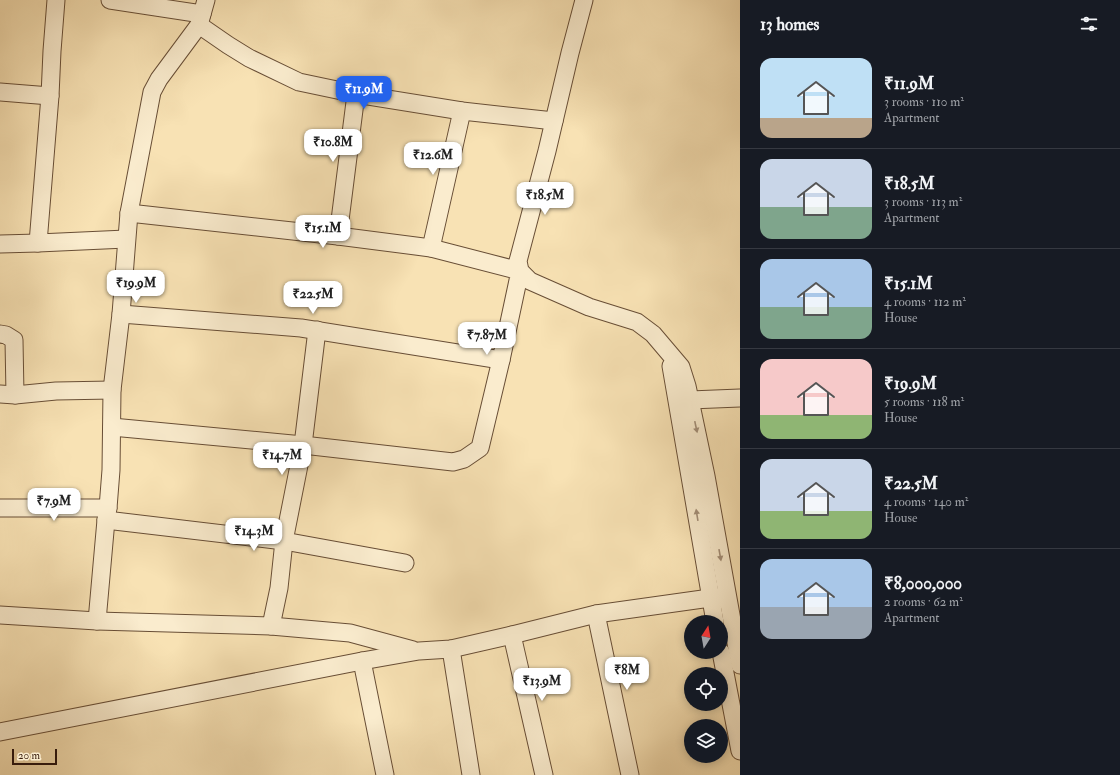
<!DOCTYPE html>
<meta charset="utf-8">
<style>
body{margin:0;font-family:"IM FELL Double Pica",serif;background:#20242c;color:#f1f3f6;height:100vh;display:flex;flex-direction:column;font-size:15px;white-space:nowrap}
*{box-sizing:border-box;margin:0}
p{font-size:13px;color:#9ea1a6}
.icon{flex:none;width:22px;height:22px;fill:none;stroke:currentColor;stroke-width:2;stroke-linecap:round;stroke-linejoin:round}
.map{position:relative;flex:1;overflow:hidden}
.side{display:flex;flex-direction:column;background:#171b24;width:380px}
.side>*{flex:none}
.needle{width:26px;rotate:11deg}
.controls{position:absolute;left:684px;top:615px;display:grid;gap:8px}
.controls a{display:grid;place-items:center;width:44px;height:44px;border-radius:50%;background:#171b24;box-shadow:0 2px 10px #0003;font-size:20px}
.scale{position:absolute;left:12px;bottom:10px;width:45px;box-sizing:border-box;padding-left:4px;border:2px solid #381c0c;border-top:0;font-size:11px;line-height:14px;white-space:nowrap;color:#381c0c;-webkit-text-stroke:3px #faecce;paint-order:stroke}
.price{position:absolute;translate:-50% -34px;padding:0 9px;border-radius:8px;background:#fff;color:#222;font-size:13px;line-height:26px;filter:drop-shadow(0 1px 2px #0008)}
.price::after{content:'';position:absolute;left:50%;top:24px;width:12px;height:9px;margin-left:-6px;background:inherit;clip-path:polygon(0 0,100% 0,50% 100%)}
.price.active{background:#2563eb;color:#fff}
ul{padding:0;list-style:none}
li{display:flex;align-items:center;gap:12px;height:100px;padding:0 20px}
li+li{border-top:1px solid #363941}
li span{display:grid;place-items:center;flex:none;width:112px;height:80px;border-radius:12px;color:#555}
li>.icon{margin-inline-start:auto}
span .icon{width:48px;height:48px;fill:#fffc;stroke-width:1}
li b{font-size:17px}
h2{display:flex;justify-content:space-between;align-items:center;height:48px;padding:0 20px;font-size:17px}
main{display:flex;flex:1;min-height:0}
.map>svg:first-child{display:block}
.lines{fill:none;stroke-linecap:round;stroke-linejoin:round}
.minor-casing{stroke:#684e36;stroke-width:19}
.minor{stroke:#faecce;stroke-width:17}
.oneway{fill:#a38e77}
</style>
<main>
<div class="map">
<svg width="740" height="775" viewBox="0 0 740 775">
<rect width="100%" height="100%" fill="#f8e2b4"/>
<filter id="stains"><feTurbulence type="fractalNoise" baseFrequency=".005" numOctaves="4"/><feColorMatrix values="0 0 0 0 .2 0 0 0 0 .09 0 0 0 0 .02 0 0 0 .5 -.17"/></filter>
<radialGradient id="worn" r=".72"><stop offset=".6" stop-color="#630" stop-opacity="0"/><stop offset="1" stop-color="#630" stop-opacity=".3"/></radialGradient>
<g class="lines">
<defs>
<g id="minor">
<path d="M56,0L52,51L50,96L38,243L126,239"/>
<path d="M110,0L202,14"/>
<path d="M584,0L570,53L547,151L518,261L520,271L530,281L589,307L637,322L653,334L681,367L687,386L706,476L740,665"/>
<path d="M199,25L228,45L249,58L299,82L356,94L462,111L554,121"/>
<path d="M0,92L50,96"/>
<path d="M338,236L356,94"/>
<path d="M0,244L38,243"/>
<path d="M431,248L462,111"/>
<path d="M121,314L301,328L501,360"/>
<path d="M0,334L6,335L14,340L15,395"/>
<path d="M671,366L715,622"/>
<path d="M0,394L15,395L56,391L112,390"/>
<path d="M690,400L740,398"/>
<path d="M112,427L303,445L453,462L464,459L480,448L501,360L520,271L431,248L338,236L129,213"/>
<path d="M0,508H108"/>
<path d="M106,520L284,541L405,563"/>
<path d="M596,614L630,775"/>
<path d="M0,615L97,621L271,626L350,633L413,650"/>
<path d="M97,621L106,520L108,508L111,470L112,390L121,314L129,213L152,92L159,79L199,25L206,0"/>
<path d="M271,626L279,588L284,541L303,445L317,330"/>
<path d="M512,635L544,775"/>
<path d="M451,649L471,775"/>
<path d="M721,652L740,751"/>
<path d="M362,661L385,775"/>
<path d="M0,732L362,661L419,651L451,649L512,635L596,614L710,598H727"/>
</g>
</defs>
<use href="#minor" class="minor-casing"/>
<use href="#minor" class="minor"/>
</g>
<defs><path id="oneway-solid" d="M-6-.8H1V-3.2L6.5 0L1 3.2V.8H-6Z"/></defs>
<g class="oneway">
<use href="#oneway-solid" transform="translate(696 427) rotate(78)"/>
<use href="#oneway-solid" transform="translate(697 515) rotate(-99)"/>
<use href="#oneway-solid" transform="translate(720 555) rotate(80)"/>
</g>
<rect width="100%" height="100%" filter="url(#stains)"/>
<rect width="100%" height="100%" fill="url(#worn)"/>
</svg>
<div class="controls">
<a><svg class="needle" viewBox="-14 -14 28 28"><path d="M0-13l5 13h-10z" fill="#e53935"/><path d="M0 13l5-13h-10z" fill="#9ea1a6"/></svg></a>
<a><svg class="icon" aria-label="locate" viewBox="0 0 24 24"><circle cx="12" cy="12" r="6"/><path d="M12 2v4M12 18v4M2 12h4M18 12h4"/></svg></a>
<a><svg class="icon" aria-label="layers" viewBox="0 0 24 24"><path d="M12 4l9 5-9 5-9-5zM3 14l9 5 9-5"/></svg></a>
</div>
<div class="scale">20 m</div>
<b class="price active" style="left:364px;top:110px">₹11.9M</b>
<b class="price" style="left:333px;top:163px">₹10.8M</b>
<b class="price" style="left:433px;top:176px">₹12.6M</b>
<b class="price" style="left:545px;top:216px">₹18.5M</b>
<b class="price" style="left:323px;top:249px">₹15.1M</b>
<b class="price" style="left:136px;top:304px">₹19.9M</b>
<b class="price" style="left:313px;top:315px">₹22.5M</b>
<b class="price" style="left:487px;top:356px">₹7.87M</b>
<b class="price" style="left:282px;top:476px">₹14.7M</b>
<b class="price" style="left:54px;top:522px">₹7.9M</b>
<b class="price" style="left:254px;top:552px">₹14.3M</b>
<b class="price" style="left:627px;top:691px">₹8M</b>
<b class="price" style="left:542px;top:702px">₹13.9M</b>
</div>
<section class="side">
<h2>13 homes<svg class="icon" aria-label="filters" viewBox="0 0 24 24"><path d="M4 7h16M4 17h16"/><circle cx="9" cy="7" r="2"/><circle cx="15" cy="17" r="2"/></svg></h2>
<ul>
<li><span style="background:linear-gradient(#bfe0f5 75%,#b9a48a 0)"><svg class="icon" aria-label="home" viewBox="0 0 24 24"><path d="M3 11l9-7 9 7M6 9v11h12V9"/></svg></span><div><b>₹11.9M</b><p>3 rooms · 110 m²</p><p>Apartment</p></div></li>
<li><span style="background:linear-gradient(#c9d6e8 60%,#7fa58c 0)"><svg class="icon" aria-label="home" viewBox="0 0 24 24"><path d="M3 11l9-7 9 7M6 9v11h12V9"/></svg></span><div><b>₹18.5M</b><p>3 rooms · 113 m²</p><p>Apartment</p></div></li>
<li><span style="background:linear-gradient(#a9c7e8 60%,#7fa58c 0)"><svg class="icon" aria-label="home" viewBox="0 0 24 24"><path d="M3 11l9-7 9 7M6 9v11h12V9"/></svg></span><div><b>₹15.1M</b><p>4 rooms · 112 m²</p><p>House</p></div></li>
<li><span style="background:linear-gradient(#f6c9c9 70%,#8fb573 0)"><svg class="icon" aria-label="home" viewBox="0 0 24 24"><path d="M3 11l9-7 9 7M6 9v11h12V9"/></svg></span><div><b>₹19.9M</b><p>5 rooms · 118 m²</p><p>House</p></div></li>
<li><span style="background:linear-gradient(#c9d6e8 65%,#8fb573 0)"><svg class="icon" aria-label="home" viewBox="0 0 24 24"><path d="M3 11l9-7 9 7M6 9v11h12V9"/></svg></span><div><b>₹22.5M</b><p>4 rooms · 140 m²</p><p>House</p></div></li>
<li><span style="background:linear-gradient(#a9c7e8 60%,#9aa5b1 0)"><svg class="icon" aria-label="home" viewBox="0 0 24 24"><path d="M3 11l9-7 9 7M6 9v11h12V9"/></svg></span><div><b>₹8,000,000</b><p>2 rooms · 62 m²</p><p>Apartment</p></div></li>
</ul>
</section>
</main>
